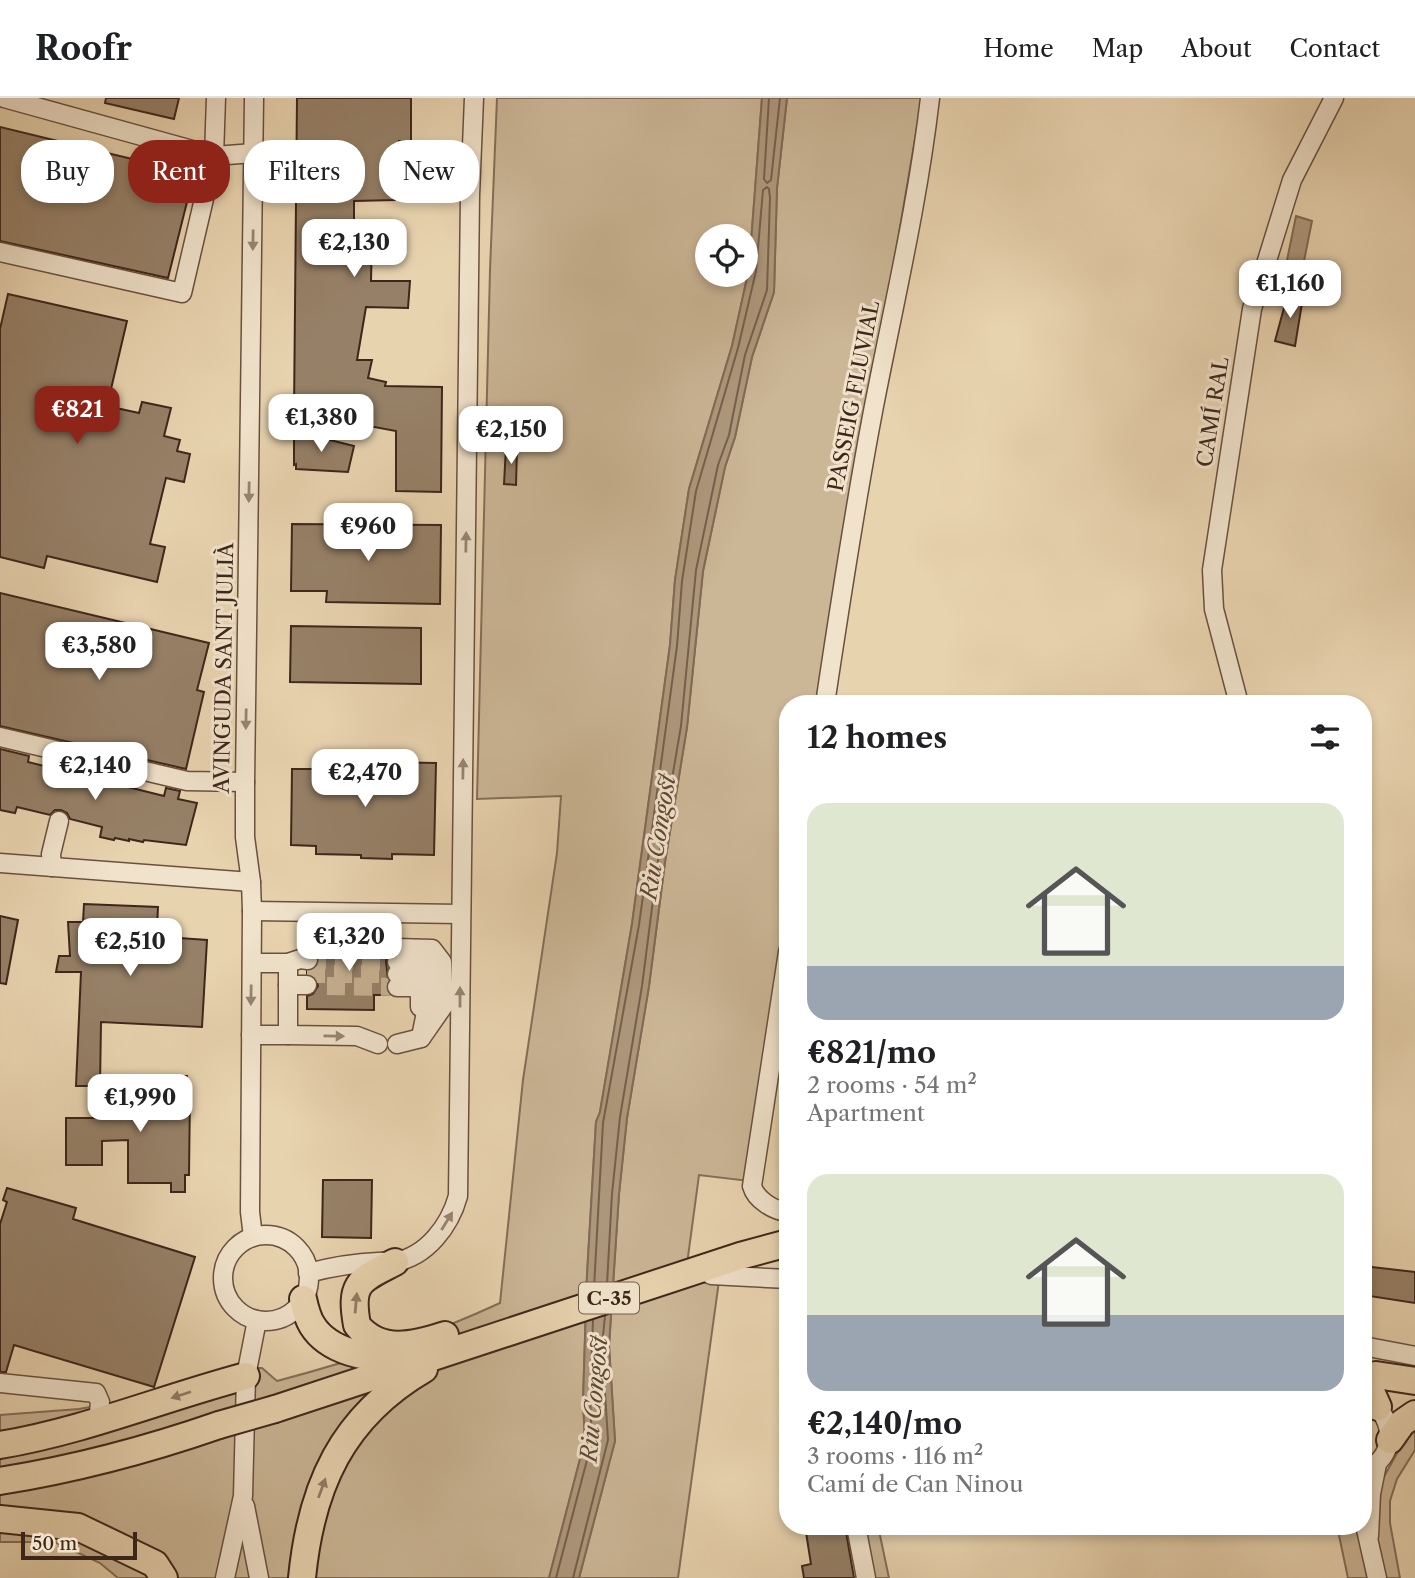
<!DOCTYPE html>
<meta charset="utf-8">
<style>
body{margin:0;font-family:"Libre Caslon Text",serif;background:#f2f2f2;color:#202124;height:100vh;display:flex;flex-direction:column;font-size:26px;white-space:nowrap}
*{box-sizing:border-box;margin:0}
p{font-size:23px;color:#757577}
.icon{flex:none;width:38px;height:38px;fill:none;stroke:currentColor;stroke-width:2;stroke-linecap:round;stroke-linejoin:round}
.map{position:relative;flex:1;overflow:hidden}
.panel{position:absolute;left:779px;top:597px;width:593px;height:840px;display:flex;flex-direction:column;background:#fff;border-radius:28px;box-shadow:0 4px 10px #0003}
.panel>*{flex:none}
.guide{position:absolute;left:21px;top:42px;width:653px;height:63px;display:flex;gap:14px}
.controls{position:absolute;left:695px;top:126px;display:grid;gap:14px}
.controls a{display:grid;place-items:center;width:63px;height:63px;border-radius:50%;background:#fff;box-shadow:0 4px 10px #0003;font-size:35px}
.scale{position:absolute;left:21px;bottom:18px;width:116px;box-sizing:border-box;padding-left:7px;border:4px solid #3e261a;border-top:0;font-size:19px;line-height:24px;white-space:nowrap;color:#3e261a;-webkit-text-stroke:5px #f0e2cb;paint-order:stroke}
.price{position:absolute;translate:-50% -60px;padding:0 16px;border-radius:14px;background:#fff;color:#222;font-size:23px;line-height:46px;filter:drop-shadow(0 2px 4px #0008)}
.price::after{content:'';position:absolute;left:50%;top:42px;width:21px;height:16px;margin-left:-10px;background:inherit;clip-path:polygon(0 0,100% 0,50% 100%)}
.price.active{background:#8f2418;color:#fff}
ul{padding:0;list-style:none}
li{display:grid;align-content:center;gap:14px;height:371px;padding:0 28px}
li span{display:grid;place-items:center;height:217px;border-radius:21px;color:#555}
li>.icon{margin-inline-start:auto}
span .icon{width:126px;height:126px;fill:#fffc;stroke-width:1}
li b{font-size:30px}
h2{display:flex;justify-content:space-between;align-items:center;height:84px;padding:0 28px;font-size:30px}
.chip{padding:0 24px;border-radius:28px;background:#fff;box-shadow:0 4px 10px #0003;font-size:24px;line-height:63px}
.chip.active{background:#8f2418;color:#fff}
header{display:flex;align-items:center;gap:42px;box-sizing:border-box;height:98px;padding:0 35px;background:#fff;border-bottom:2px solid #e0e0e0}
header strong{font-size:33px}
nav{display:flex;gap:38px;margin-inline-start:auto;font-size:24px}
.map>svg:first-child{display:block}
.green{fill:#cbb696;stroke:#846e58;stroke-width:2;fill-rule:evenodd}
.water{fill:#ae987c;stroke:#816a55;stroke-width:2}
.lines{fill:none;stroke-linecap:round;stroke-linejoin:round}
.shore{stroke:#765f4b;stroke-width:2}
.building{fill:#968067;stroke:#3e261a;stroke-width:2}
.minor-tunnel{stroke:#c6b091;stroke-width:18;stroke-dasharray:18 9;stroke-linecap:butt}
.minor-casing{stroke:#68513f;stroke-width:21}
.highway-casing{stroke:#3e261a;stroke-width:30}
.minor{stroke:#f0e2cb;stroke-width:18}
.highway{stroke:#e8d3af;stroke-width:26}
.highway-bridge-casing{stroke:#3e261a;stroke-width:30;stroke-linecap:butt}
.highway-bridge{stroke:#e8d3af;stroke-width:26}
.oneway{fill:#978472}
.oneway2{fill:#937c64}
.labels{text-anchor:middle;stroke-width:6;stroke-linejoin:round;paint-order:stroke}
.shield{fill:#f0e2cb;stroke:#735e4f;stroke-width:2}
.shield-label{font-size:19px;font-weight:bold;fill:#3e261a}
.street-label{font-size:21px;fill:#3e261a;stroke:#f0e2cb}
.water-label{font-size:23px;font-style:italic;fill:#604837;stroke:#f0e2cb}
</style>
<header>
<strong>Roofr</strong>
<nav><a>Home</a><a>Map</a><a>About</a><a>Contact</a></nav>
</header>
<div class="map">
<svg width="1415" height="1480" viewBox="0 0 1415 1480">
<rect width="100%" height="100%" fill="#e8d3af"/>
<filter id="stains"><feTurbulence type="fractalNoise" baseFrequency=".00286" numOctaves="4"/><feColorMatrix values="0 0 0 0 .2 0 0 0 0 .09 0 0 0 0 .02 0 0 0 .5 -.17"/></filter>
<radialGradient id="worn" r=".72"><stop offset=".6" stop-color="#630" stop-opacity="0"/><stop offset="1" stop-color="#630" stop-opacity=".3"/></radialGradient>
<g class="green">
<path d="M497,0H762L749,171L732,248L689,391L675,482L670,547L632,826L600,1014L596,1024L587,1177L583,1303L585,1342L549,1480H118L100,1465L55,1444H0V1317L79,1311L123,1303L234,1270H262L277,1283C353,1263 429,1238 500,1205L523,982L557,755L561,698L477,701L490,172ZM707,138H746V177H707Z"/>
<path d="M787,0H922L819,605L788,606L787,819L749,1083L699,1077L685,1181L719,1183L678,1480H579L615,1343L609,1248L619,1096L627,1020L649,888L665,764L687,629L703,473L725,369L735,339L752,259L774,194L777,90Z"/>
<path d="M1415,1333V1352L1397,1381L1390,1403V1425L1400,1480H1348L1337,1428H1363V1389L1381,1384L1405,1341Z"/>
<path d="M849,1428H878L889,1480H857Z"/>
</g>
<g class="water">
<path d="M762,0H787L777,90L774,194L752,259L735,339L725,369L703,473L687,629L665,764L649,888L627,1020L619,1096L609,1248L615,1343L579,1480H549L585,1342L583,1303L587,1177L596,1024L600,1014L632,826L670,547L675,482L689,391L732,248L749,171Z"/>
<path d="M1296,118L1312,123L1300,183L1284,177Z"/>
</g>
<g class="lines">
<g class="shore">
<path d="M769,0L764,81L767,85L771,82L780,0"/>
<path d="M594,1190L603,1025L639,827L677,548L682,483L696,393L738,250L756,173L763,92L767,89L769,91L770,100L767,192L745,257L729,337L718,367L696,472L681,628L658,763L642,888L620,1019L612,1096L607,1186"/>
<path d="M556,1480L592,1343L590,1303L593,1222"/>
<path d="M573,1480L608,1342L602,1248L605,1218"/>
</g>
</g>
<g class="building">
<path d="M106,0H179L174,21L105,5Z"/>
<path d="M297,0H411V43H399V91L395,90V102L354,103V137H372L371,183H410L408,210L366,209L357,262H372L368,280L386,284L385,288L442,289L441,394L396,393V333L294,314Z"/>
<path d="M0,29L194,76L168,180L0,143Z"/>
<path d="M1288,195L1303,199L1295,248L1275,243Z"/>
<path d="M8,196L127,223L107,308L139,315L142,304L171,310L164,338L180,342L177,353L190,356L184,384L166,380L150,446L165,449L157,484L47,458L44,470L0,459V231Z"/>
<path d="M294,333L354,348L348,374L296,371V366L294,367Z"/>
<path d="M506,349L517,350L516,387L504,386Z"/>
<path d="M292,426L441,427L440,506L326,504L327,493H291Z"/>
<path d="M0,495L209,545L197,592L204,594L186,671L0,628Z"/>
<path d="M291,528L421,530V586L290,584Z"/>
<path d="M0,651L29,658L28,664L164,698L166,690L180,693L178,701L197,705L186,747L144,742L143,744L129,741V743L115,740L114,742L100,739L102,729L70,721L67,715L61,712H55L50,717L17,709L15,715L0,712Z"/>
<path d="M318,663L436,665L434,757L392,756V761L361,760V757L316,756V748L291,747L292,671H318Z"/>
<path d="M84,806L158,809L156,850L180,851V840L207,842L202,929L101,924L100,988H76L81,874H56L59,858H70L68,824H83Z"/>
<path d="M0,818L18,822L6,886L0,885Z"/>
<path d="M308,840H391L386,849L388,857L386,863L388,882L386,890L389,897H374V912L307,911V898L313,896L318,888L316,881L307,876V873L317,869L319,863L315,853L308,850Z"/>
<path d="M172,978H187L186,994H190L189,1077H185V1094H171V1085H128V1042L102,1043V1067H66V1020H112V989H172Z"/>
<path d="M323,1082H372L371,1140L322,1139Z"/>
<path d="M7,1090L76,1110L73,1121L195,1159L154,1289L14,1247L6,1274H0V1126L7,1104L3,1102Z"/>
<path d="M1363,1168L1415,1174V1205L1363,1197Z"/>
<path d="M805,1428H845L854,1480H804L802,1468L811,1466Z"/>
</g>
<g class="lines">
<g class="minor-tunnel">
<path d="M308,849L397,850"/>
<path d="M308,862L397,864"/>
<path d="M307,876H397"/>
<path d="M327,888L397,889"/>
</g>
<defs>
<g id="minor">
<path d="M4,0L214,58L254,55"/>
<path d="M0,154L182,195L214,58L216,0"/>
<path d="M825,606C840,506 855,407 874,308C894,205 918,104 930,0"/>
<path d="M1239,606L1214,511L1212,472L1252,211L1292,82L1334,0"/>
<path d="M0,639L187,683L245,684"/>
<path d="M0,765L251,784"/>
<path d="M52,769L51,756L59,723"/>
<path d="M252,813L460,816"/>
<path d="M397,850L432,851L442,864L444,907L421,940"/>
<path d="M788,854L752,1088C756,1102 774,1113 788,1114"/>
<path d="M397,864H426L435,878V892"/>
<path d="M252,865H288L300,861L308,862"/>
<path d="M288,865V937L357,938L378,946"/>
<path d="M397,876L421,877C432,894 426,914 422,934"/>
<path d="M288,887H307"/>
<path d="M397,889H414L420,895V909"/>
<path d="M251,937H288"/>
<path d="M397,946L421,940"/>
<circle cx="266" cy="1180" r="43"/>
<path d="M253,1139L250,1114L252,813L251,784L245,739V684L254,0"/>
<path d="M308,1175C331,1169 354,1165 378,1164C383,1163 389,1165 394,1164C427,1159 450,1127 458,1098L470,97L474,0"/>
<path d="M711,1177L788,1181"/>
<path d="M1363,1248L1415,1258"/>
<path d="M0,1285L96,1295L100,1304L98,1324"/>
<path d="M1363,1373C1396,1361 1397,1322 1370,1303"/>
<path d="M245,1408L259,1480"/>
<path d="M1365,1427L1377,1480"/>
<path d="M856,1428L866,1480"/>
<path d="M1369,1438L1371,1396L1377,1366"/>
<path d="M225,1480L243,1398L246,1278L257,1222"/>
</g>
<g id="highway">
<path d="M395,1164C361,1182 349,1183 357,1227C380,1256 414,1247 445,1237"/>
<path d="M303,1201C305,1210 307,1219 312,1227C328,1253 369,1263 397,1257"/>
<path d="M1363,1280L1376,1277L1415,1283"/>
<path d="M1363,1283L1369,1289L1378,1309"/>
<path d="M275,1311L740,1158L788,1145"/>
<path d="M1390,1342L1402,1325L1415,1316"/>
<path d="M0,1347C84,1333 163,1300 246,1278"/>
<path d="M0,1383C75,1371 147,1352 219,1327"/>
<path d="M0,1421L78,1429L155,1466L164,1480"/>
<path d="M302,1480C311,1388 342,1319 424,1271"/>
</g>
</defs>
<use href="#minor" class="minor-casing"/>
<use href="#highway" class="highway-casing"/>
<use href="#minor" class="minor"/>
<use href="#highway" class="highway"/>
<defs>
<path id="highway-bridge" d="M219,1327L275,1311"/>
</defs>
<use href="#highway-bridge" class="highway-bridge-casing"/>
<use href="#highway-bridge" class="highway-bridge"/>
</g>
<defs><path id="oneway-solid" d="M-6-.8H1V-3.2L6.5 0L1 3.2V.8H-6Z" transform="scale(1.75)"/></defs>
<g class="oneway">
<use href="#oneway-solid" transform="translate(253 142) rotate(91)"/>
<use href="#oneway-solid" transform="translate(249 394) rotate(91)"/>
<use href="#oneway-solid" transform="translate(466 444) rotate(-89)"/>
<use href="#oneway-solid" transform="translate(246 621) rotate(91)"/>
<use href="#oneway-solid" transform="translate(463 671) rotate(-89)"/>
<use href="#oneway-solid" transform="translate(251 897) rotate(91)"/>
<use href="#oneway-solid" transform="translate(460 899) rotate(-90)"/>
<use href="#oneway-solid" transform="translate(334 938) rotate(1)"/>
<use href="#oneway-solid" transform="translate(447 1123) rotate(-58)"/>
</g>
<g class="oneway2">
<use href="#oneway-solid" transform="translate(356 1205) rotate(-85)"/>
<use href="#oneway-solid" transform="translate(181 1297) rotate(162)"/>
<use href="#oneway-solid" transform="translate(322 1390) rotate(-70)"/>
</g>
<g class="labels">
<rect class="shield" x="579" y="1184.5" width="60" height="31" rx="5"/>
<g class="shield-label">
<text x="609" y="1207">C-35</text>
</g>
<g class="street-label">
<text transform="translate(854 298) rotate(-79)" y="7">PASSEIG FLUVIAL</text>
<text transform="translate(1213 314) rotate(-81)" y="7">CAMÍ RAL</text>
<text transform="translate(224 570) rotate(-89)" y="7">AVINGUDA SANT JULIÀ</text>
</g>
<g class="water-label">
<text transform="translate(658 739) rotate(-81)" y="8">Riu Congost</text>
<text transform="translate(594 1301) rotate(-85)" y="8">Riu Congost</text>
</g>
</g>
<rect width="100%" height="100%" filter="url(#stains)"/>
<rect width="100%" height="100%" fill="url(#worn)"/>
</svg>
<div class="controls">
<a><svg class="icon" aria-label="locate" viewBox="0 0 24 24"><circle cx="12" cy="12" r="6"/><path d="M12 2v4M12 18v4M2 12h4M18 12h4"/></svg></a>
</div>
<div class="scale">50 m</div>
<b class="price" style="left:354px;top:181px">€2,130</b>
<b class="price" style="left:1290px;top:222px">€1,160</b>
<b class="price active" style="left:77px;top:348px">€821</b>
<b class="price" style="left:321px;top:356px">€1,380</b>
<b class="price" style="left:511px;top:368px">€2,150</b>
<b class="price" style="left:368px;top:465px">€960</b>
<b class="price" style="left:99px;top:584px">€3,580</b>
<b class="price" style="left:95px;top:704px">€2,140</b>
<b class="price" style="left:365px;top:711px">€2,470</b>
<b class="price" style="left:349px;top:875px">€1,320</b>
<b class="price" style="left:130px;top:880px">€2,510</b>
<b class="price" style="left:140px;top:1036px">€1,990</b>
<div class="guide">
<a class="chip">Buy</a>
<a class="chip active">Rent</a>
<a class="chip">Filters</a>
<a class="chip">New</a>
</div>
<section class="panel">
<h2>12 homes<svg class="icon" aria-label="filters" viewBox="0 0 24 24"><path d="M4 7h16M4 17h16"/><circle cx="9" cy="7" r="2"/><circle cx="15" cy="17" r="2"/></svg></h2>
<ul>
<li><span style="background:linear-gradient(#dfe7d0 75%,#9aa5b1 0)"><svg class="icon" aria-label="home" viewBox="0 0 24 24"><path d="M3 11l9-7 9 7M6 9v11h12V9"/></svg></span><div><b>€821/mo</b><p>2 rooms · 54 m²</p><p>Apartment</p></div></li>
<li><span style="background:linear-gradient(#dfe7d0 65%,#9aa5b1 0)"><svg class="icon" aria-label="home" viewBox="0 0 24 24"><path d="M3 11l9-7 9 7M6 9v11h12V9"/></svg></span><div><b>€2,140/mo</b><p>3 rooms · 116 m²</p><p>Camí de Can Ninou</p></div></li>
</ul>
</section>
</div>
